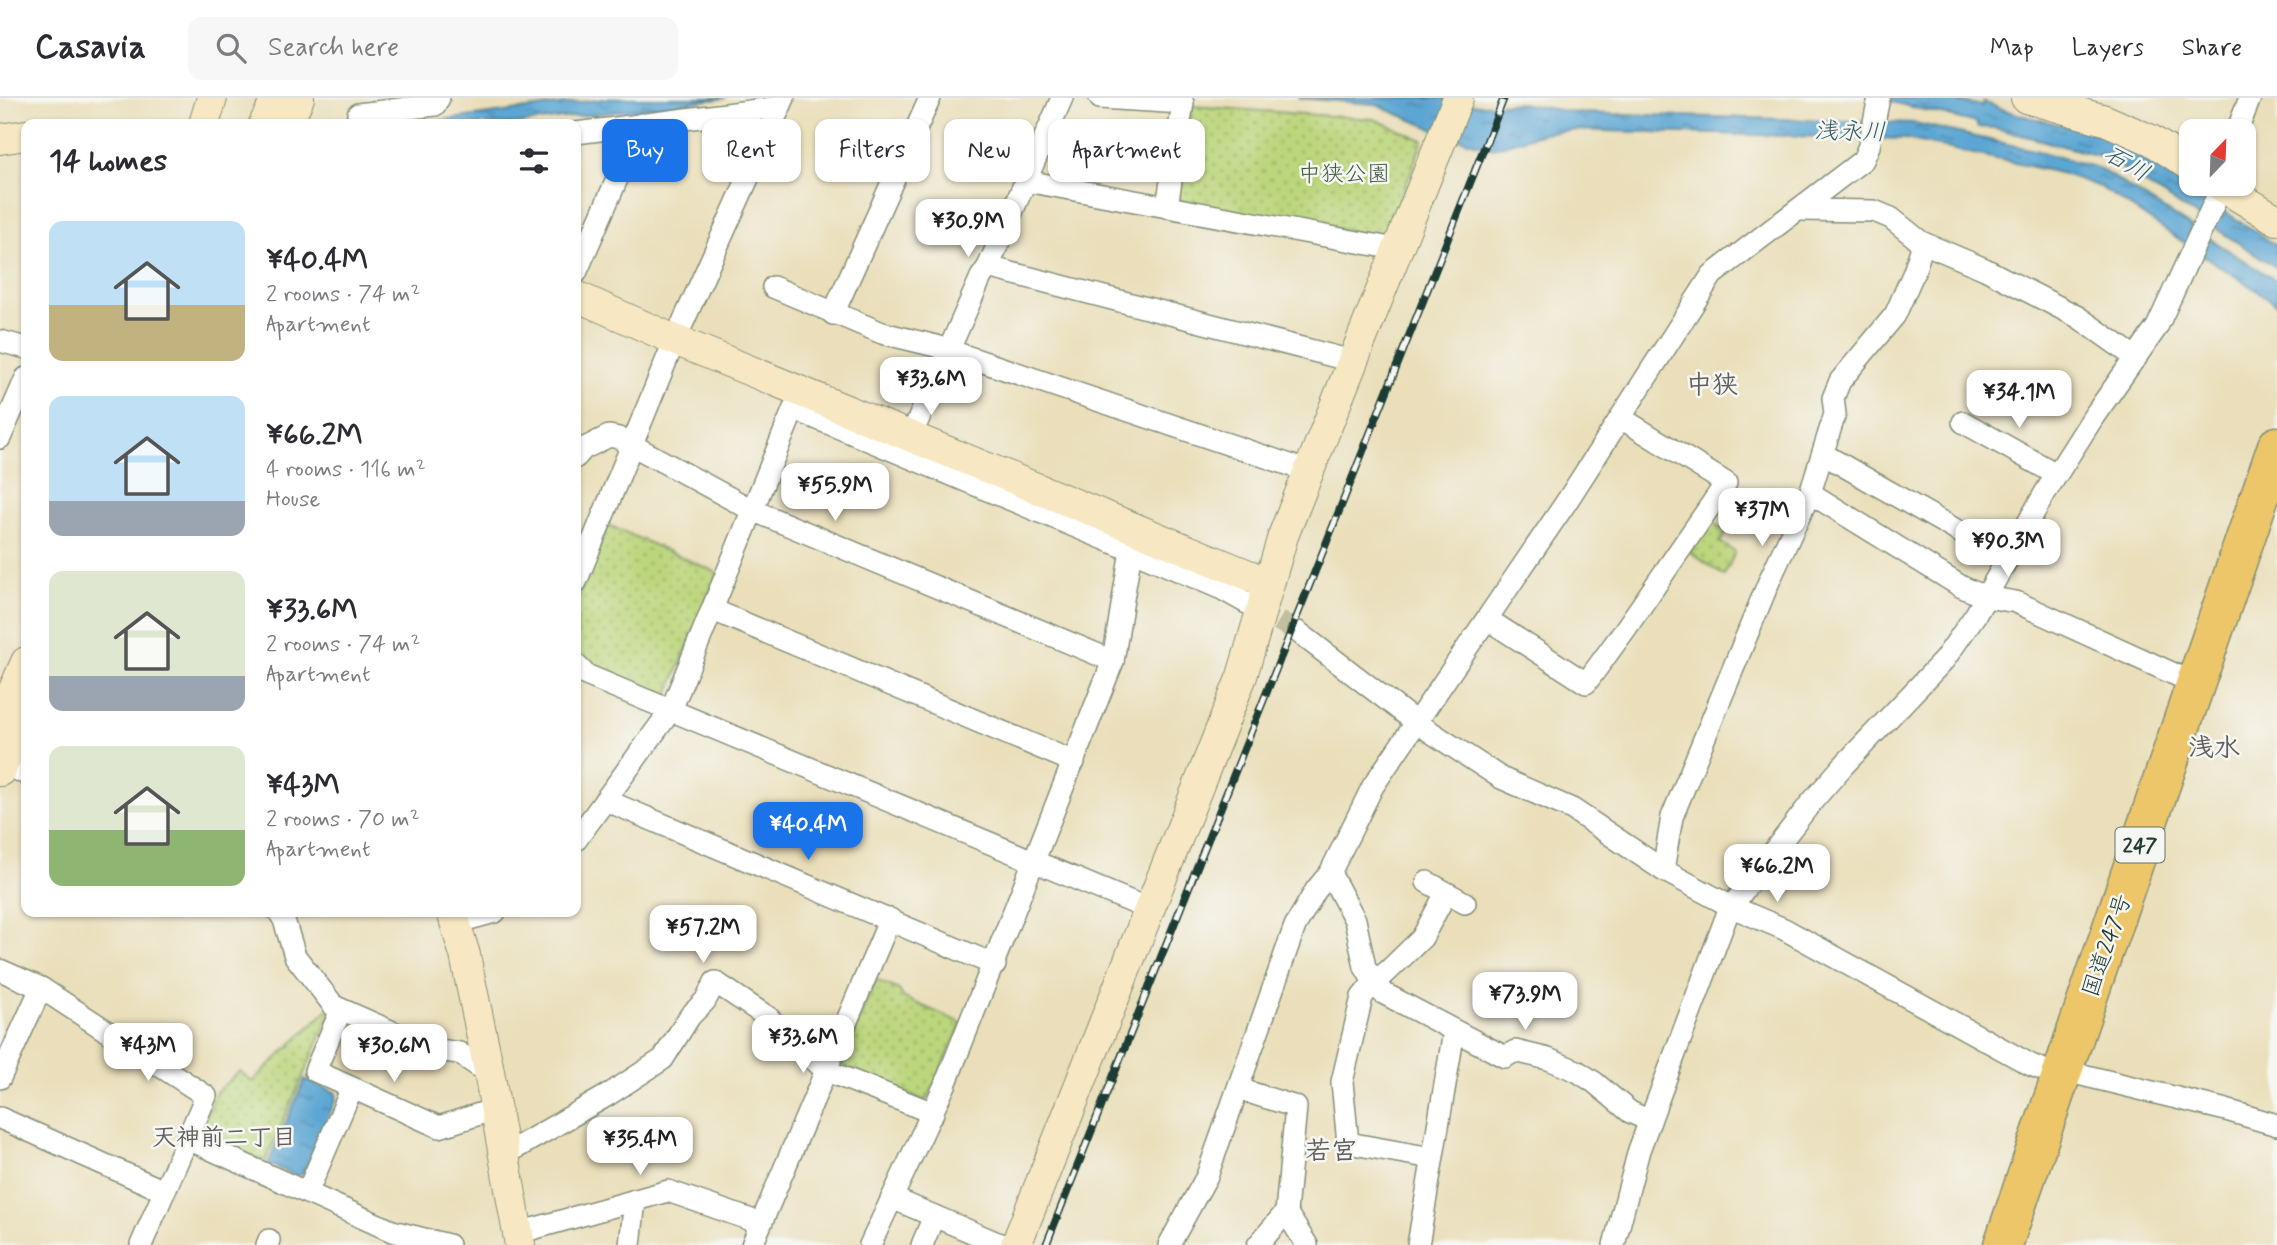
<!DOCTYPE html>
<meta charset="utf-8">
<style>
body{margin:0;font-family:Mynerve,"Klee One",sans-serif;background:#f7f7f7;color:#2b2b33;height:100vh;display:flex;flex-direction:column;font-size:26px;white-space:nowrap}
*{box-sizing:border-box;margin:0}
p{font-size:23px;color:#7c7c81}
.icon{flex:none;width:38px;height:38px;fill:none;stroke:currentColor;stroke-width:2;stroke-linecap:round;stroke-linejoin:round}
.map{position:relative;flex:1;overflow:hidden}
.sheet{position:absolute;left:21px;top:21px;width:560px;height:798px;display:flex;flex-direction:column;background:#fff;border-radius:14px;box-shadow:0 2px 5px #0004}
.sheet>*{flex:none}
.top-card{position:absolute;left:602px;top:21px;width:665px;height:63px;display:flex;gap:14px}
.needle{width:46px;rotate:23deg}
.fabs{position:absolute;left:2179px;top:21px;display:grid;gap:14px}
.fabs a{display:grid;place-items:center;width:77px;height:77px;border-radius:14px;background:#fff;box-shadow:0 2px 5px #0004;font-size:35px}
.price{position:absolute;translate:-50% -60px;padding:0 16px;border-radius:14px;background:#fff;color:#222;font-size:23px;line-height:46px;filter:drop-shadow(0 2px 4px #0008)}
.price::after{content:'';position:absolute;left:50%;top:42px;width:21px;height:16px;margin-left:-10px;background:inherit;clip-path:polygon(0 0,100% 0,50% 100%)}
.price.selected{background:#1a73e8;color:#fff}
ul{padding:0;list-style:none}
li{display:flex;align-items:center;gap:21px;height:175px;padding:0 28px}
li span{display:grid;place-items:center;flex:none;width:196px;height:140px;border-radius:14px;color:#555}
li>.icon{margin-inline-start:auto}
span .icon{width:84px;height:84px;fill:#fffc;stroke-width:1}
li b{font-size:30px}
h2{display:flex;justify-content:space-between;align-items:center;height:84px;padding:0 28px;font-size:30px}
.pill{padding:0 24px;border-radius:14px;background:#fff;box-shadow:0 2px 5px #0004;font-size:24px;line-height:63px}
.pill.selected{background:#1a73e8;color:#fff}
header{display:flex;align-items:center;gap:42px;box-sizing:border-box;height:98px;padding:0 35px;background:#fff;border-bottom:2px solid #e1e1e2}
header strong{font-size:33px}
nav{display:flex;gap:38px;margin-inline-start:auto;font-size:24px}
.search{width:490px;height:63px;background:#f7f7f7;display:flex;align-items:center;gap:18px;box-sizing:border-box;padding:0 24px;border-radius:14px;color:#7c7c81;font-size:26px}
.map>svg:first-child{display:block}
.grass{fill:url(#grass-dots);stroke:#6e8a58;stroke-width:2}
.water{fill:url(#water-ripples);stroke:#3d7284;stroke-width:2}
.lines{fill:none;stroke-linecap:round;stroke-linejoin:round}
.street-tunnel{stroke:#c1bf9f;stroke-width:21;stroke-dasharray:21 10;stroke-linecap:butt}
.street-casing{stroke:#848e77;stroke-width:24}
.secondary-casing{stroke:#848e77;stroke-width:32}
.highway-casing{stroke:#848e77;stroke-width:41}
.street{stroke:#fff;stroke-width:21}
.secondary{stroke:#f7e8c3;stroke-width:30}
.highway{stroke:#ecc669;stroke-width:38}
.rail-casing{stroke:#1f3d34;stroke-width:8}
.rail{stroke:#f6f6f2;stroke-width:5;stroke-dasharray:16;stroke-linecap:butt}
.labels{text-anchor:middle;stroke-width:5;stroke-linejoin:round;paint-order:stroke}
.shield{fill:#f6f6f2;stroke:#60746d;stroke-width:2}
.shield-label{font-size:21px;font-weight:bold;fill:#1f3d34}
.park-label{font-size:23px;fill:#3e5c42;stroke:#f6f6f2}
.street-label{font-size:23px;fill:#1f3d34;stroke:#f6f6f2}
.water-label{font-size:24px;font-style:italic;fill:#315c64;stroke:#f6f6f2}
.neighbourhood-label{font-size:24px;font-weight:bold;fill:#605e5f;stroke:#f6f6f2}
.quarter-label{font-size:26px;font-weight:bold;fill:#605e5f;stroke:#f6f6f2}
</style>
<header>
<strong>Casavia</strong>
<div class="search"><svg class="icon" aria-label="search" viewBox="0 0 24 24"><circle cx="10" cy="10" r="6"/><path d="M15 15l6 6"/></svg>Search here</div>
<nav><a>Map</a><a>Layers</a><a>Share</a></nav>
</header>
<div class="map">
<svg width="2277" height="1147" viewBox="0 0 2277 1147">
<defs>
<pattern id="grass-dots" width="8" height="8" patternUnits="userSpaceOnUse" patternTransform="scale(1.75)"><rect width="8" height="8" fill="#bcd67b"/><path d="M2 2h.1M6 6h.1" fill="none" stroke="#98af66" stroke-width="1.8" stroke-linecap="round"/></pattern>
<pattern id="water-ripples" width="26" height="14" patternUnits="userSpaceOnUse" patternTransform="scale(1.75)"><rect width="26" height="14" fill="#5ba6d3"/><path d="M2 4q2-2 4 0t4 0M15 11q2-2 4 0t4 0" fill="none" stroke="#4b88ac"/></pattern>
</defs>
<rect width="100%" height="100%" fill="#f6f6f2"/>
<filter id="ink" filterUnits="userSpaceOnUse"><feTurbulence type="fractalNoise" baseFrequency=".0143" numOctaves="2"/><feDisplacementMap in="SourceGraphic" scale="14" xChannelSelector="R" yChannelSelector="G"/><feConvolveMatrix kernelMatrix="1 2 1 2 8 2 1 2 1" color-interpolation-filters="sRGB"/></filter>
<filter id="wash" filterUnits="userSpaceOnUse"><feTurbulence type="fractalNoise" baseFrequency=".00686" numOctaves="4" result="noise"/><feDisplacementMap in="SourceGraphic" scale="28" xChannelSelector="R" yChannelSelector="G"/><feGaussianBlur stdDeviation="1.57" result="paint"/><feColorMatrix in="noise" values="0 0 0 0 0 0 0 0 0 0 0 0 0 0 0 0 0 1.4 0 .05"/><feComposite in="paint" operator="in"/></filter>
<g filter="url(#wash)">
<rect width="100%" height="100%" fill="#eadfba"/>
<g class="grass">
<path d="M1192,8L1374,21L1423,42L1387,136L1382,139L1182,104L1177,97Z"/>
<path d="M1711,423L1727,434L1720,444L1735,454L1724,478L1690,454Z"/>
<path d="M608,427L718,475L669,594L660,598L590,568L576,556V505Z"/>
<path d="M876,882L899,892L904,900L962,925L929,999L925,1003L843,968L842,961Z"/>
<path d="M328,911L331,915L265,1064L204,1038L200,1033L216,994L240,973L252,984Z"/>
</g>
<g class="water">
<path d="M612,0H726L517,26H390L413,23L444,22Z"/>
<path d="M1298,0H1449L1478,7L1519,5L1577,15L1915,25L2038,53L2098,70L2277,183V206L2100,89L2064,76L1906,41L1568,32L1543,35L1493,50L1450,38L1374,6Z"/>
<path d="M1875,0H1949L1982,8L1984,4C2026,23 2074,26 2118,43L2277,148V170L2104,59L1995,30L1977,29V25Z"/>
<path d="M305,981L335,994L337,999L303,1076L297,1078L268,1066Z"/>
</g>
</g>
<g filter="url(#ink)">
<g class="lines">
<path class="street-tunnel" d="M1252,507L1298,534"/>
<defs>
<g id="street">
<path d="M1100,0L1183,5L1167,109"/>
<path d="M358,16L435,7L439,0"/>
<path d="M2237,33L2250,0"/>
<path d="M576,35L780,9"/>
<path d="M1026,83L1396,151"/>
<path d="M1798,112L1874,113L1891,120L1921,144L1985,171L2078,219L2136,260"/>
<path d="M988,169L1352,263"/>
<path d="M576,175L641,26"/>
<path d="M773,189L882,235L936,248L1308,373"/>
<path d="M833,216L930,0"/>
<path d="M0,243L26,250"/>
<path d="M794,311L1131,452L1222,491L1247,505"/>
<path d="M1963,324L2056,376"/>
<path d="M911,338L981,179L988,169L1062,0"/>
<path d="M0,340L26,280"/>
<path d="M1823,356L2007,461"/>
<path d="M576,359L583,351L609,338L619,340L752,412L1113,563"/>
<path d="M1810,395L1962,489L1986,499L2016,504L2196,586"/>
<path d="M576,484L671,251L784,0"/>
<path d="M713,512L1074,664"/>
<path d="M1487,521L1586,585L1624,533L1726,385L1621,320"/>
<path d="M1298,534L1417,625L1501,680L1572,711L1663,772L1732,809L1784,831L2031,967L2049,974L2074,975L2226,1012L2277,1027"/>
<path d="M576,567L586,577L1151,812"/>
<path d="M3,665L26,676"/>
<path d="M605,702L995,867"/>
<path d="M576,742L671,612L801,293"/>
<path d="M1663,772L1672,719L1770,481L1810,395L1835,316L1833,300L1840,283L1895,217L1914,174L1921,152V144"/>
<path d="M1330,775L1355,822L1365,869L1374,884L1362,899L1342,984L1348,1045L1432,1060"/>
<path d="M1427,784L1465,805"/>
<path d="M1446,795L1422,840L1388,873L1374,884L1383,895L1505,959L1515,953L1548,961L1577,973L1594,984L1630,1014L1650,1023"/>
<path d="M279,814L284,822L295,858L334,908L431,951L459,955L478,968H488"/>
<path d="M455,825L495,814"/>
<path d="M0,872L41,890L206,998L141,1147"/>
<path d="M341,912L315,973L439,1029L495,1011"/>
<path d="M0,980L41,890"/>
<path d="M1239,991L1296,1009L1286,1114L1258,1147"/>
<path d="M0,1020L164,1093"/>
<path d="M188,1041L392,1133L448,1147"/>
<path d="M504,1057L608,997L663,961L690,918L705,903L715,884L769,920L790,942L827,973L933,1015"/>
<path d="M307,1095L352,990"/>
<path d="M892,1100L1002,1147"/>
<path d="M1286,1114L1307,1147"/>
<path d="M518,1135L668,1093L760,1125"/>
<path d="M267,1147L269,1142"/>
<path d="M630,1147L635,1102"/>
<path d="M752,1147L890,821"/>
<path d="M870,1147L945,987L1113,563L1131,452"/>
<path d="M922,1147L934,1118"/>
<path d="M1169,1147L1207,1078L1295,828L1316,792L1330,775L1373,688L1567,403L1712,177L1863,62L1869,48L1879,0"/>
<path d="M1418,1147L1454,933"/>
<path d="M1614,1147L1639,1052L1727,817L1743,793L1810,706L1843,668L1944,562L1976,516L2045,395L2094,318L2157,229L2216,101L2219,86"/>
</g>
<g id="secondary">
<path d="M2026,0L2105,22L2151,42L2191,68"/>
<path d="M204,26L212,0"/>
<path d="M264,26L277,0"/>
<path d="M287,26L299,0"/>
<path d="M0,41L26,37"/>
<path d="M2218,86L2277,122"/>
<path d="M576,198L675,242L1268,485"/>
<path d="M0,623L26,564"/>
<path d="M0,673L26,614"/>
<path d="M452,814L465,857L488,968L520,1147"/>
<path d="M1016,1147L1242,578L1283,438L1458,0"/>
</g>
<path id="highway" d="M2003,1147L2277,348"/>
</defs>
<use href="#street" class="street-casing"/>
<use href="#secondary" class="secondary-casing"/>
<use href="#highway" class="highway-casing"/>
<use href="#street" class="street"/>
<use href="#secondary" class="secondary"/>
<use href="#highway" class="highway"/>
<defs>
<path id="rail" d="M1046,1147L1504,0"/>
</defs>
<use href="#rail" class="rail-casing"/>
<use href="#rail" class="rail"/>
</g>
</g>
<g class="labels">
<rect class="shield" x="2115.5" y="729.5" width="49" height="35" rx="5"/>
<g class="shield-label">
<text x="2140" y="754">247</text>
</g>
<g class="park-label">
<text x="1344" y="83">中狭公園</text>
</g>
<g class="street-label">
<text transform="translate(2106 847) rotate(-71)" y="8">国道247号</text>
</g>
<g class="water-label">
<text transform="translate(1850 33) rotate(1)" y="8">浅永川</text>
<text transform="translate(2127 65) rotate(30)" y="8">石川</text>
</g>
<g class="neighbourhood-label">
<text x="224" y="1047">天神前二丁目</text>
</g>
<g class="quarter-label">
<text x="1712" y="295">中狭</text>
<text x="2214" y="658">浅水</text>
<text x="1331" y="1061">若宮</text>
</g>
</g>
</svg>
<div class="fabs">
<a><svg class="needle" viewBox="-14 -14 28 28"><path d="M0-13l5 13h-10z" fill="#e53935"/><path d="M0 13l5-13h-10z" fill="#7c7c81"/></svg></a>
</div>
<b class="price" style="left:968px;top:161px">¥30.9M</b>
<b class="price" style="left:931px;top:319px">¥33.6M</b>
<b class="price" style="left:2019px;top:332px">¥34.1M</b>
<b class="price" style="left:835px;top:425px">¥55.9M</b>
<b class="price" style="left:1762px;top:450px">¥37M</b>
<b class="price" style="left:2008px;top:481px">¥90.3M</b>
<b class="price selected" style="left:808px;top:764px">¥40.4M</b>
<b class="price" style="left:1777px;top:806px">¥66.2M</b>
<b class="price" style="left:703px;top:867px">¥57.2M</b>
<b class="price" style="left:1525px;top:934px">¥73.9M</b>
<b class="price" style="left:803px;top:977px">¥33.6M</b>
<b class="price" style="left:148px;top:985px">¥43M</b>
<b class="price" style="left:394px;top:986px">¥30.6M</b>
<b class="price" style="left:640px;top:1079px">¥35.4M</b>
<div class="top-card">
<a class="pill selected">Buy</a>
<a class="pill">Rent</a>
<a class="pill">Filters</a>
<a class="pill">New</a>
<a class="pill">Apartment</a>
</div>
<section class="sheet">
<h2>14 homes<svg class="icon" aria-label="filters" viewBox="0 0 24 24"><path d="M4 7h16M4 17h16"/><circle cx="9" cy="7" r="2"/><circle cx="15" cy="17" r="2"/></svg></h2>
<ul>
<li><span style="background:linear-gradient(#bfe0f5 60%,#c2b280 0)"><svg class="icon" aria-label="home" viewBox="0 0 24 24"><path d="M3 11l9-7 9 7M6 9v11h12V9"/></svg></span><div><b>¥40.4M</b><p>2 rooms · 74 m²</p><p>Apartment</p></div></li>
<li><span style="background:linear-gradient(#bfe0f5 75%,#9aa5b1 0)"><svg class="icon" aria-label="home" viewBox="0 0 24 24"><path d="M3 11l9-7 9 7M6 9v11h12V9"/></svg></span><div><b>¥66.2M</b><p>4 rooms · 116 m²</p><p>House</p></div></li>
<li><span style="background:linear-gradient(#dfe7d0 75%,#9aa5b1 0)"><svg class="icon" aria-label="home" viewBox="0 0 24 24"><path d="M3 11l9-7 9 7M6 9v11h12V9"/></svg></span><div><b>¥33.6M</b><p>2 rooms · 74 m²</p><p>Apartment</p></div></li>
<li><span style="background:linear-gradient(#dfe7d0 60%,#8fb573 0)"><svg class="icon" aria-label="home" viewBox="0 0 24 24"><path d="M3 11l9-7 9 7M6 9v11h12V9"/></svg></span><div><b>¥43M</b><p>2 rooms · 70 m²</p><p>Apartment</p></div></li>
</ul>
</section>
</div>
